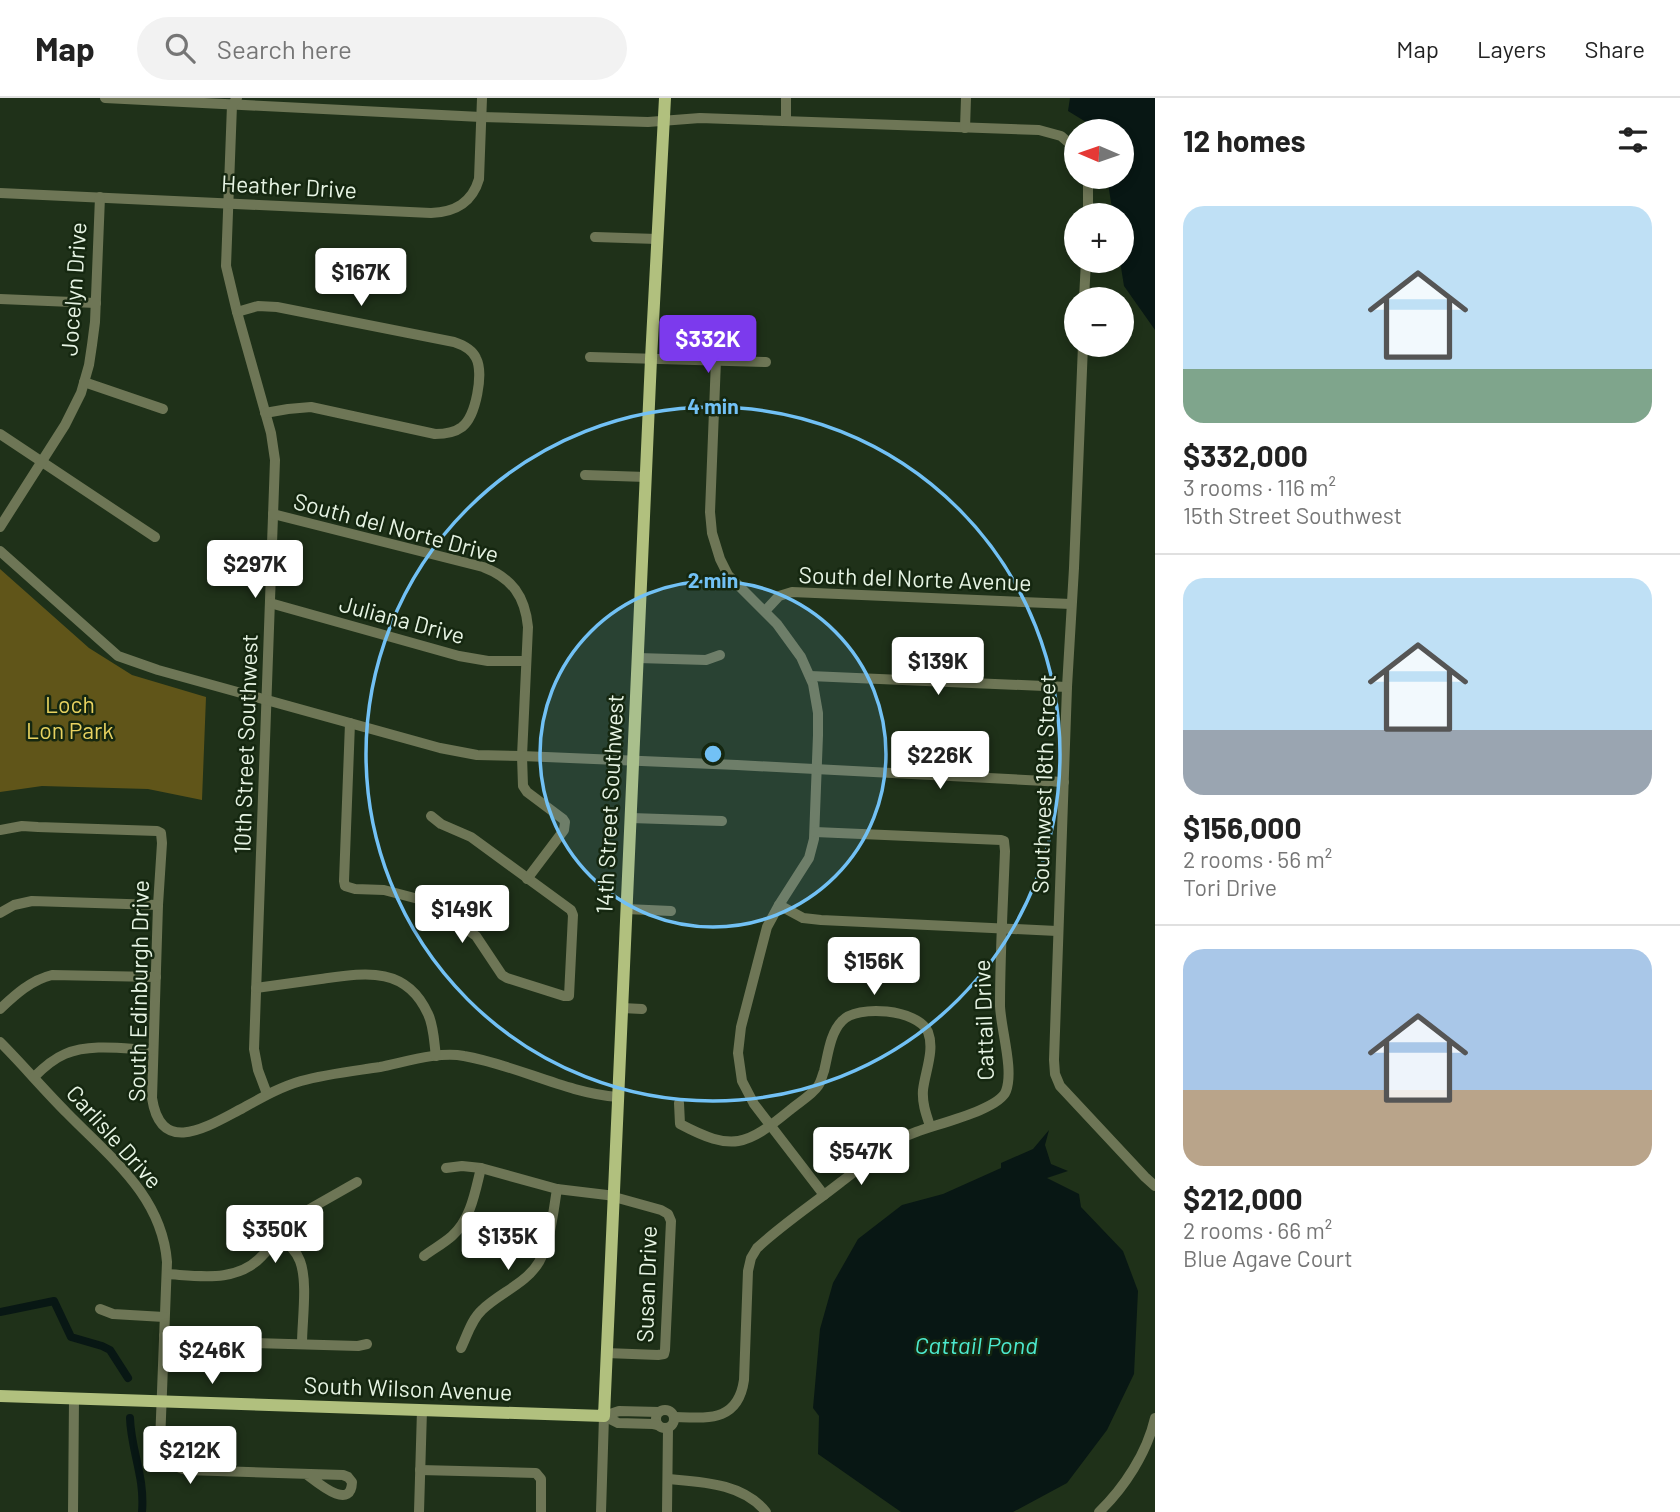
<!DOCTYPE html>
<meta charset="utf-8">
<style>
body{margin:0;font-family:Barlow,sans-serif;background:#f2f2f2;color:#222;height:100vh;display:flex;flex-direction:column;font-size:26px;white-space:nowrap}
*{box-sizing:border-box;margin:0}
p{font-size:23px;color:#767676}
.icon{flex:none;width:38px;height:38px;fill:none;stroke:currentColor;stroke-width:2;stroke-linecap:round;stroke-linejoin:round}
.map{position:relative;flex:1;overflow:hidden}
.sheet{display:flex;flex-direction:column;background:#fff;width:525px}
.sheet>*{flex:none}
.needle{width:46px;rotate:272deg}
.tools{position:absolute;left:1064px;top:21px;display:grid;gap:14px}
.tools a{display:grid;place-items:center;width:70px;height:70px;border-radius:50%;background:#fff;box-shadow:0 4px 10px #0003;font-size:35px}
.price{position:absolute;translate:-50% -60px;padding:0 16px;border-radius:7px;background:#fff;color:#222;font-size:23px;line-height:46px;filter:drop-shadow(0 2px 4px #0008)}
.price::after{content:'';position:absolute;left:50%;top:42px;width:21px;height:16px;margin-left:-10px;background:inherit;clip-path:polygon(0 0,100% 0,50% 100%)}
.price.current{background:#7c3aed;color:#fff}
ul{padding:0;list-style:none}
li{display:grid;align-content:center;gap:14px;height:371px;padding:0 28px}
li+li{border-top:2px solid #e0e0e0}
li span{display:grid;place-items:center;height:217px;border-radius:21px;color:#555}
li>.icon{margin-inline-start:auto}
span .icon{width:126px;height:126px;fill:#fffc;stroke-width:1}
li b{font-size:30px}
h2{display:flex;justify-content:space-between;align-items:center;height:84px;padding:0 28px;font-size:30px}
header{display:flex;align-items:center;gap:42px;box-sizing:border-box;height:98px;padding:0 35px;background:#fff;border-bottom:2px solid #e0e0e0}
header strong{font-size:33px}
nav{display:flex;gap:38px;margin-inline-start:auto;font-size:24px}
.search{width:490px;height:63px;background:#f2f2f2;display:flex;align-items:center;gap:18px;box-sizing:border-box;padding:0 24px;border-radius:38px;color:#767676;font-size:26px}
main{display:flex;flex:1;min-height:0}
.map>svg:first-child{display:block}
.green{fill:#605519}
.water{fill:#081714}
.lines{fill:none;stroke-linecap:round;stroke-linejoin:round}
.canal{stroke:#081714;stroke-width:8}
.minor{stroke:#6e7656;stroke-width:10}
.major{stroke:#b1c07e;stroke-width:12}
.ring{fill:none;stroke:#72c1f5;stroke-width:3.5}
.labels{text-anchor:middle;stroke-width:5;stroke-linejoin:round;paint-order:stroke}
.street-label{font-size:23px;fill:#e7f4e4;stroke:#152710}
.park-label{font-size:23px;fill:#e7d260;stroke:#152710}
.water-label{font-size:24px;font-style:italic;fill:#4ceacf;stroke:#152710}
.centre{fill:#72c1f5;stroke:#152710;stroke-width:3.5}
.ring-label{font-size:21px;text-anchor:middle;font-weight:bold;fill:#72c1f5;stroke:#152710;stroke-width:5;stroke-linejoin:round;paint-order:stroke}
</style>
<header>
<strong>Map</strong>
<div class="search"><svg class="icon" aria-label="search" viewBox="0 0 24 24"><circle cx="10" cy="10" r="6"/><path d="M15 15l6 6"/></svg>Search here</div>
<nav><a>Map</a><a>Layers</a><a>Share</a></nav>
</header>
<main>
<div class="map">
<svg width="1155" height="1414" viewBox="0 0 1155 1414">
<rect width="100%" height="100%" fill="#1f3119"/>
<path class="green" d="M0,471L89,550L132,577L206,599L202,702L148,691L42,688L0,694Z"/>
<g class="water">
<path d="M1070,0H1155V232L1124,188L1120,163H1122V117H1113L1107,79H1122V33H1093L1086,24L1068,13Z"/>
<path d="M1049,1032L1045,1047L1051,1066L1068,1073L1047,1080L1079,1096L1081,1109L1123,1153L1138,1193L1134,1276L1107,1332L1067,1385L1013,1414H901L818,1356L819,1318L813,1310L820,1231L833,1185L858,1141L902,1107L943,1096L1001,1070V1065L1033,1051Z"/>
</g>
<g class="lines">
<g class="canal">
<path d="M0,1214L54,1203L71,1239L102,1248L110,1252L128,1280"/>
<path d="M130,1320C131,1353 145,1378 142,1414"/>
</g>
<g class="minor">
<path d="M105,0L481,19L648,24L700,20L1039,32L1061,38L1076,51"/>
<path d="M237,0L232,7L226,168L237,214L271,335L275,362L254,951L258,972L267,996"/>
<path d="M786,23V0"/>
<path d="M965,30L966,0"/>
<path d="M0,95L431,115C455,114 472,105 479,81L482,0"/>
<path d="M1088,117V79"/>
<path d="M595,139L657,141"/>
<path d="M0,201L96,205"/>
<path d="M1084,201L1086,163"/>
<path d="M237,214L258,208L277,209L454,244C463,247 472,251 476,260C484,275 476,318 462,329C454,335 445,336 435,336L311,309L288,311L265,315"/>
<path d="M1083,247L1074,470L1067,589L1054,962L1055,976L1060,988L1145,1079L1155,1088"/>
<path d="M590,259L766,264"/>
<path d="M716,262L710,414L712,435L720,461L728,477L777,526L801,559L813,586L818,615V637L814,741L809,760L779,807L767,829L741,929L738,955L742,983L754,1006L824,1097"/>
<path d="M84,284L163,311"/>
<path d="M0,336L155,439"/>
<path d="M585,377L646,379"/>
<path d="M273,416L483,469C512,480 525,498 528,529L522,658L523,688L527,694L563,721L565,724L564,732L527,781"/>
<path d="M0,429L65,327L81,295L89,267L92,247L95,224L100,99"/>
<path d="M0,453L118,558L158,572L440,650L477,657L522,658L737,667L1064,684"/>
<path d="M270,505L459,558L488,563H526"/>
<path d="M765,513L779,498L792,494L1071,506"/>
<path d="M638,560L706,562L720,557"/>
<path d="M810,578L1067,589"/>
<path d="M350,625L344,783L345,788L355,791L384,792L426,803L476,838L502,877L507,880L564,898H569L573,817L571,812L471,739L441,726L431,718"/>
<path d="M631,720L722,723"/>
<path d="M0,732L22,728L38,729L157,733L161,735L162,745L158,807L152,1000C161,1060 210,1027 243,1010C261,1000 280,989 301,983C326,976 354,973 380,969C405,964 439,953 464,958C517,967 565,995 618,999"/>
<path d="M779,807L803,820L821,822L1057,833"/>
<path d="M626,811L671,813"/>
<path d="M0,815L14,807L32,803L158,807"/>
<path d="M256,890C278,887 299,884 321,881C364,875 406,867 428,916C434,928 434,945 436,958"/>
<path d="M622,910L642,911"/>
<path d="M0,911C15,897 31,882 52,877L156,879"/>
<path d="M0,944C23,967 44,992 67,1015C110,1059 162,1098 167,1164L160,1345C163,1359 173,1369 186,1372L343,1377L348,1379L352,1384C351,1414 317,1384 306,1376"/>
<path d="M34,979C43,970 53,961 65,956C91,945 125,951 153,952"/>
<path d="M679,1005L680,1026C733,1054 746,1048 790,1012C798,1005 812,997 818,988C821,984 822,978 824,973C828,957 830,935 842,923C857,906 918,911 928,934C935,952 925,974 923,992C922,1005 926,1016 930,1028"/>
<path d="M446,1070L462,1068L481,1070L557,1091L607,1097L661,1112L668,1116L671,1123L665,1252L664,1256L658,1257L606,1255"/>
<path d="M279,1138C287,1145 296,1152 300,1163C308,1184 302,1223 302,1246"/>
<path d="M424,1158C433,1151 443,1146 452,1138C471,1121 475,1094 481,1070"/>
<path d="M167,1176C200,1178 237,1185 262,1158C275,1145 284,1128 299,1117L357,1084"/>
<path d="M100,1211L113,1216L164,1219"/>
<path d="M164,1238L197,1239L221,1244L358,1248L367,1246"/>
<path d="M461,1250C467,1238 471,1222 482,1212C499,1195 526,1186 539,1164C551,1142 553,1115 557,1091"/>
<circle cx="665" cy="1321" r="9"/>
<path d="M604,1318L618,1325L653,1326L658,1327"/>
<path d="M604,1318L619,1313L659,1314"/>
<path d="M675,1319C708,1320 738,1324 744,1282L748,1173L751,1160L757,1150C783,1126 813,1106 841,1084C865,1066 888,1044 916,1034C936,1026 999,1012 1006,993C1014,972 1001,932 1000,908C1000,856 1003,805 1005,753L1004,743L1001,742L815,734"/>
<path d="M420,1372L536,1375L541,1381V1414"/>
<path d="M668,1381C702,1384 743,1385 766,1414"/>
<path d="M73,1414L74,1301"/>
<path d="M419,1414L422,1312"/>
<path d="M601,1414L604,1318"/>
<path d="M667,1414L668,1330"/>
<path d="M1099,1414C1124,1390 1147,1355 1155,1320"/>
</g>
<path class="major" d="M0,1298L604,1318L651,261L665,0"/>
</g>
<circle cx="713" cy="656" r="173" fill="#72c1f5" fill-opacity=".12"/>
<g class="ring">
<circle cx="713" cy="656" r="173"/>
<circle cx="713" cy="656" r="347"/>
</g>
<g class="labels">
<g class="street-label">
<text transform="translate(289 89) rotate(3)" y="8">Heather Drive</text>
<text transform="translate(74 191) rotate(-86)" y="8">Jocelyn Drive</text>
<text transform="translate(396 430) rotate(15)" y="8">South del Norte Drive</text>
<text transform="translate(915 481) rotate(2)" y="8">South del Norte Avenue</text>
<text transform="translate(402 522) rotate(15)" y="8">Juliana Drive</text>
<text transform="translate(246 646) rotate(-88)" y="8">10th Street Southwest</text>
<text transform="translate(1044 686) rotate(-88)" y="8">Southwest 18th Street</text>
<text transform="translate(610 706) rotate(-87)" y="8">14th Street Southwest</text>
<text transform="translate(139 893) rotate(-89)" y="8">South Edinburgh Drive</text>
<text transform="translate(984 922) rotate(-92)" y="8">Cattail Drive</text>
<text transform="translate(114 1039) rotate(48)" y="8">Carlisle Drive</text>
<text transform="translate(647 1186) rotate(-88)" y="8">Susan Drive</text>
<text transform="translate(408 1291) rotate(2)" y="8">South Wilson Avenue</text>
</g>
<g class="park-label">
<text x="70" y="615">Loch<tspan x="70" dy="26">Lon Park</tspan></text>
</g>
<g class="water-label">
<text x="976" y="1256">Cattail Pond</text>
</g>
</g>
<circle cx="713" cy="656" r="10" class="centre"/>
<g class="ring-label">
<text x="713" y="316">4 min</text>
<text x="713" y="490">2 min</text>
</g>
</svg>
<div class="tools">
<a><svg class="needle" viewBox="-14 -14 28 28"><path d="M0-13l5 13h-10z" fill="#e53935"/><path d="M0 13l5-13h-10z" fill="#767676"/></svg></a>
<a>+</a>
<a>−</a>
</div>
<b class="price" style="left:361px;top:210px">$167K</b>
<b class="price current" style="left:708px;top:277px">$332K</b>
<b class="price" style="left:255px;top:502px">$297K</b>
<b class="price" style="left:938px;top:599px">$139K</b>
<b class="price" style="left:940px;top:693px">$226K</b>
<b class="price" style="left:462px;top:847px">$149K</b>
<b class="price" style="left:874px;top:899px">$156K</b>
<b class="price" style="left:861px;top:1089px">$547K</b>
<b class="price" style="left:275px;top:1167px">$350K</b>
<b class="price" style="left:508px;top:1174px">$135K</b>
<b class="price" style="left:212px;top:1288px">$246K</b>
<b class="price" style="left:190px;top:1388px">$212K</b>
</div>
<section class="sheet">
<h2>12 homes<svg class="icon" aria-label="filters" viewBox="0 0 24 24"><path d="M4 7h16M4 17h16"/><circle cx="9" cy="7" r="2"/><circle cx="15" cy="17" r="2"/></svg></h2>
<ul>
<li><span style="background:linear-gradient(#bfe0f5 75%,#7fa58c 0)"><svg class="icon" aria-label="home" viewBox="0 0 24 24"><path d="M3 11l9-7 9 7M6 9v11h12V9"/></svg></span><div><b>$332,000</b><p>3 rooms · 116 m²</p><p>15th Street Southwest</p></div></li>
<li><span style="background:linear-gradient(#bfe0f5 70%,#9aa5b1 0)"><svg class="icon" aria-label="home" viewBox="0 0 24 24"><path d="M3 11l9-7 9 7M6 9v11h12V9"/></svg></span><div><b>$156,000</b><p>2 rooms · 56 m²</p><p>Tori Drive</p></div></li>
<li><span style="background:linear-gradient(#a9c7e8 65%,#b9a48a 0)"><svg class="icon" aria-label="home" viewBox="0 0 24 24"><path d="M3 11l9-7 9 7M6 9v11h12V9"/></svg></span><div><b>$212,000</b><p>2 rooms · 66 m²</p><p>Blue Agave Court</p></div></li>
</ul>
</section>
</main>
